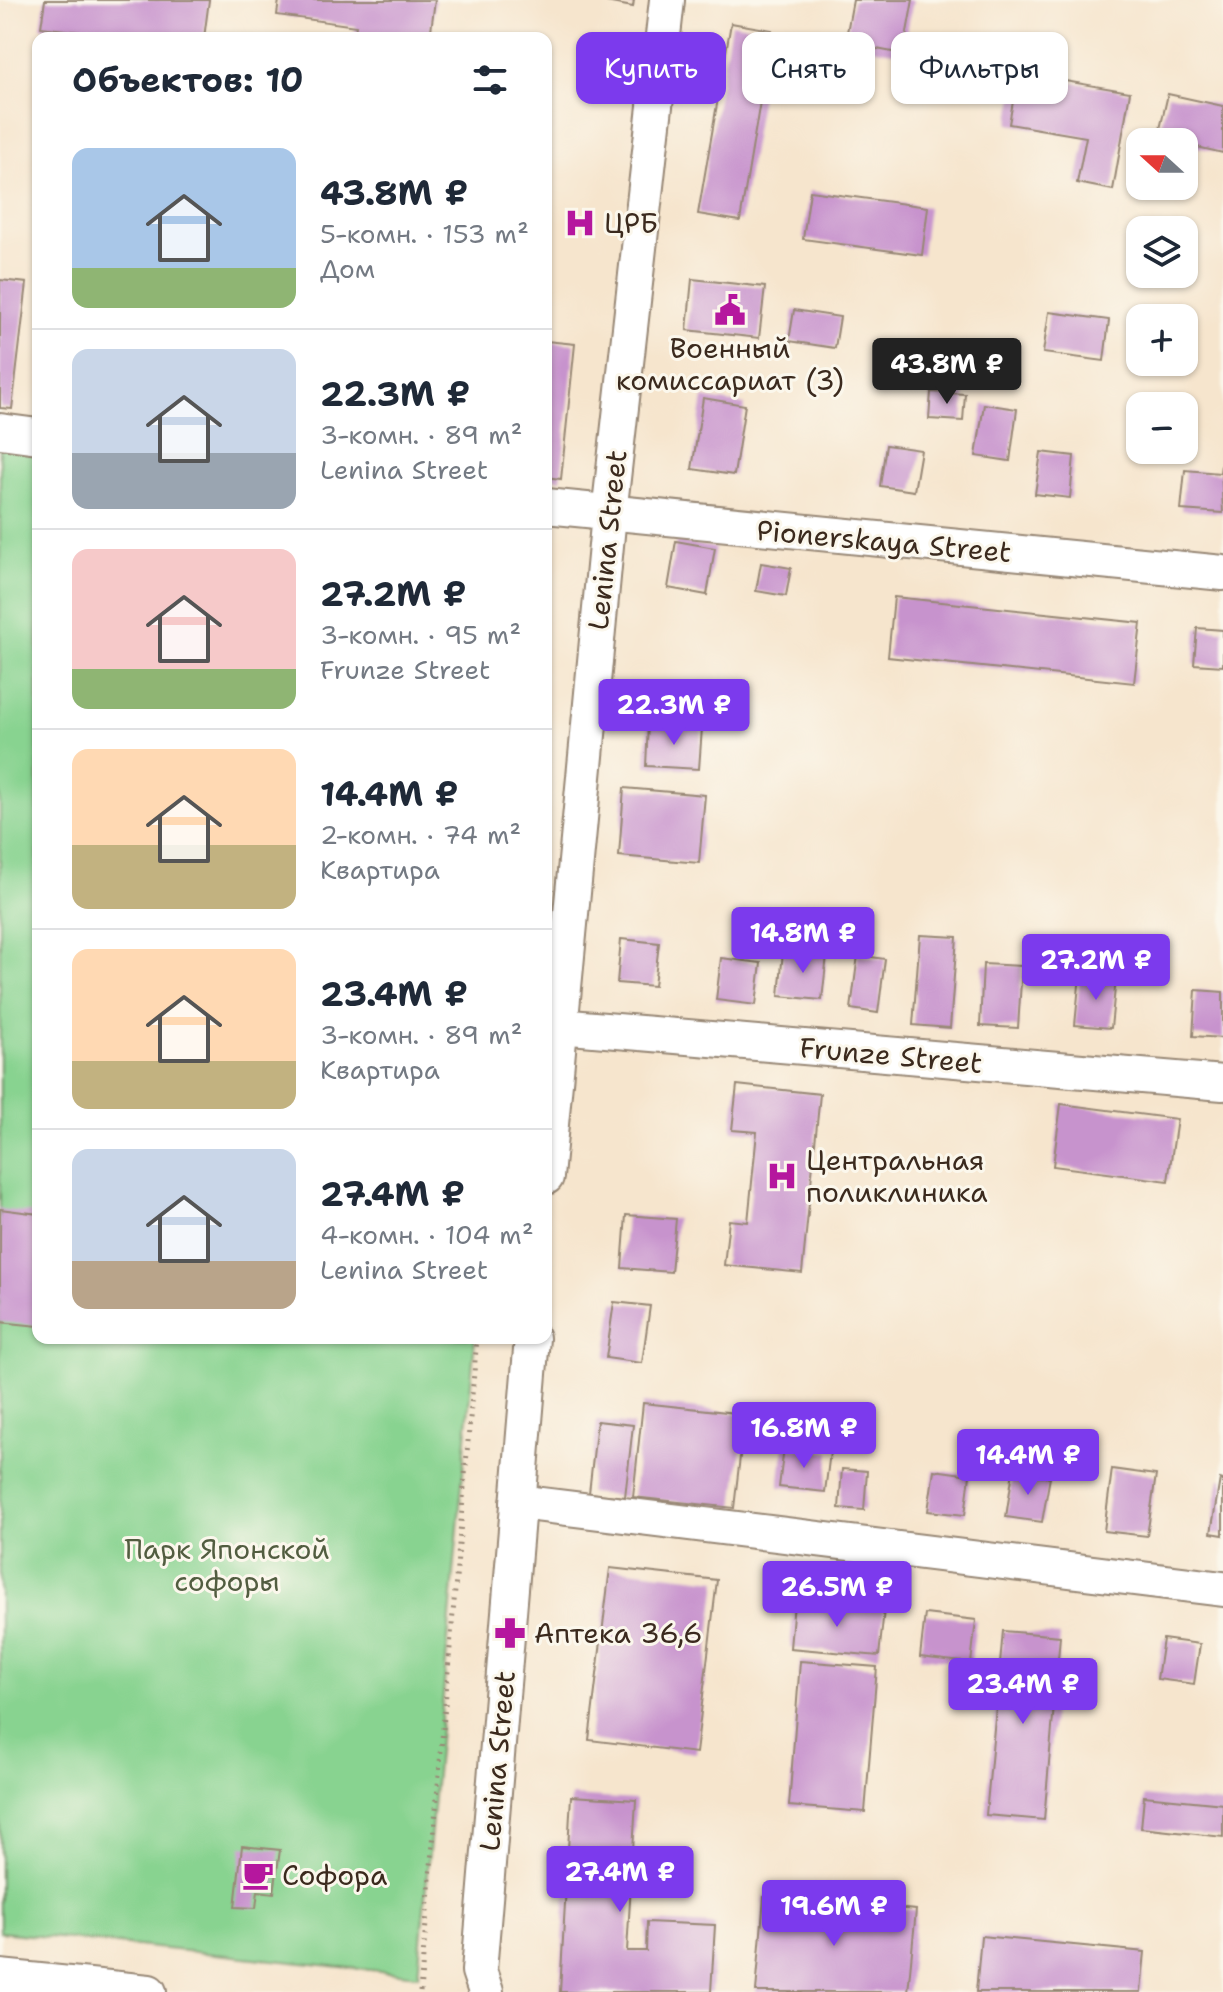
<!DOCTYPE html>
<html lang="ru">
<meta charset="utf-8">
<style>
body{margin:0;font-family:"Shantell Sans",sans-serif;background:#f6f6f7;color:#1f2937;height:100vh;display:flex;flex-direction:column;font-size:30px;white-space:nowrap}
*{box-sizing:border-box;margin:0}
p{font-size:26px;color:#747a83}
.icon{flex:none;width:44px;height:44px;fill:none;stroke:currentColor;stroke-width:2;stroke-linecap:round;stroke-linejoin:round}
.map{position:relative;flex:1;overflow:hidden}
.drawer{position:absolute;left:32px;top:32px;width:520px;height:1312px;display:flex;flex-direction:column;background:#fff;border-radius:16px;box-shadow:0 2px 6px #0004}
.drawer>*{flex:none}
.hud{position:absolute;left:576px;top:32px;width:526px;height:72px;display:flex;gap:16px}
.needle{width:52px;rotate:291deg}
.controls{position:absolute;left:1126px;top:128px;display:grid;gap:16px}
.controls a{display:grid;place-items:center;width:72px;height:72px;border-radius:16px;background:#fff;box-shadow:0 2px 6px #0004;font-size:40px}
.price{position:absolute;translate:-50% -68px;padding:0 18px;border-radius:8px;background:#7c3aed;color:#fff;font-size:26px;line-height:52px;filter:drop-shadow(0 2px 4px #0008)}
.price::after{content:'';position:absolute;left:50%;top:48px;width:24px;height:18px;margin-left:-12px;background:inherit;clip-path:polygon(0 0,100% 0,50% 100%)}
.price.current{background:#222;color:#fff}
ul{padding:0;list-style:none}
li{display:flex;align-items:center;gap:24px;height:200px;padding:0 40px}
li+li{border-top:2px solid #e0e1e3}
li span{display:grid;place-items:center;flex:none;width:224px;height:160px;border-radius:16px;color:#555}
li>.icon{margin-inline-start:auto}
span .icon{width:96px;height:96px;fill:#fffc;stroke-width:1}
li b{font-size:34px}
h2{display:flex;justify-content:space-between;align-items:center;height:96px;padding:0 40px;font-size:34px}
.pill{padding:0 28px;border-radius:16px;background:#fff;box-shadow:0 2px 6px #0004;font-size:28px;line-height:72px}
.pill.current{background:#7c3aed;color:#fff}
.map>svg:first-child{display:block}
.green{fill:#88d390;stroke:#627e57;stroke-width:2}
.building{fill:#c793cd}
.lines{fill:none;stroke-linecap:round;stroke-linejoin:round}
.street-casing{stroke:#988876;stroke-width:38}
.path{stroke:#988876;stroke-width:5;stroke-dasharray:2 6;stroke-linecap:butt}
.street{stroke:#fff;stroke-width:34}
.labels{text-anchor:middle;stroke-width:6;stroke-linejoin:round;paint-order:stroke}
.poi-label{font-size:28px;fill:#3b2a1e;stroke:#fbf7ec;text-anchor:start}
.street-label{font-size:28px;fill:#3b2a1e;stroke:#fbf7ec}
.park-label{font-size:28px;fill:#525d40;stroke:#fbf7ec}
</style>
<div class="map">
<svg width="1223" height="1992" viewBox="0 0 1223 1992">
<rect width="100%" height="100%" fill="#fbf7ec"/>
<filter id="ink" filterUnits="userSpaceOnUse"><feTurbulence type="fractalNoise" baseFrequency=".0125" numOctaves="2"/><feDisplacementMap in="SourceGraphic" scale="16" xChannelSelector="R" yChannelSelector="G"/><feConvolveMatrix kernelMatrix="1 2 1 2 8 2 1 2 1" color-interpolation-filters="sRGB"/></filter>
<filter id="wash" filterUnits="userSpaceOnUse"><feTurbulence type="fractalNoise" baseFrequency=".006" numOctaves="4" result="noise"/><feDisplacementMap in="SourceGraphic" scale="32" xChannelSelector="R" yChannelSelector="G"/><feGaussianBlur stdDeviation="1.8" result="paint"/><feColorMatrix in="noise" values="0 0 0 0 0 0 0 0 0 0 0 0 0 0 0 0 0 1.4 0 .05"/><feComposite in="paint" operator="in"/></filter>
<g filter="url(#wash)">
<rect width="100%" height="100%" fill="#f6e5cd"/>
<path class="green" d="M0,447L38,451V1338H475L418,1975L0,1932Z"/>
<g id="blocks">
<g class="building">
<path d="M45,0H209L204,38H128L41,27Z"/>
<path d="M279,0H435L430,38H354L356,26L277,15Z"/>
<path d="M595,0H634L633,7Z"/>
<path d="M853,0H913L903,54L845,43Z"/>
<path d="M731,23L772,30L740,221L698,214Z"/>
<path d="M1018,73L1130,92L1113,190L1077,183L1086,137L1009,124Z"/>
<path d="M1168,94L1223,106V153L1158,138Z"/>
<path d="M810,191L928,207L922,255L803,239Z"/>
<path d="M692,279L765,287L759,338L687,330Z"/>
<path d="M0,280L27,283L12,409L0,408Z"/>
<path d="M794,310L840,317L835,348L789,341Z"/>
<path d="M1049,312L1109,320L1104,361L1043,353Z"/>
<path d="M546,341L575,344L561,479L546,477Z"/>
<path d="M931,392L965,394L963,421L929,419Z"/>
<path d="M703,398L745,405L734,475L692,469Z"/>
<path d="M984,404L1017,409L1010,461L976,456Z"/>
<path d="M886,445L921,450L914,491L880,486Z"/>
<path d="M1041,452L1074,456L1070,498L1035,494Z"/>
<path d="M1221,465L1223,513L1181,510L1185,470L1220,473Z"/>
<path d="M676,541L715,548L707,595L668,588Z"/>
<path d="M761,563L791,568L786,596L756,591Z"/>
<path d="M894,597L1141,623L1134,683L888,657Z"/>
<path d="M1197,628L1223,630V666L1194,664Z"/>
<path d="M648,724L702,728L699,769L646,766Z"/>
<path d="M624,788L705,795L699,863L619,856Z"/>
<path d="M920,935L957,937L950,1028L913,1025Z"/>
<path d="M621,939L659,943L654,986L617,983Z"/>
<path d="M783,951L827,955L822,1000L779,996Z"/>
<path d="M858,955L885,959L878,1013L851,1009Z"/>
<path d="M721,958L761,963L756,1005L716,1000Z"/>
<path d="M983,964L1022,966L1018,1028L980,1026Z"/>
<path d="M1080,975L1116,978L1111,1028L1075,1025Z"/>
<path d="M1196,990L1223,992V1038L1193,1036Z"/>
<path d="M737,1085L820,1094L802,1273L724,1265L729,1220L748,1222L757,1132L732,1130Z"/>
<path d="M1061,1104L1177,1119L1168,1181L1053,1166Z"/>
<path d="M0,1209L38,1214V1326L0,1322Z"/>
<path d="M626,1215L676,1219L671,1272L622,1268Z"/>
<path d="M614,1302L650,1306L642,1363L606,1358Z"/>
<path d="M643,1403L745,1414L734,1508L633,1497Z"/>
<path d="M597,1421L633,1425L625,1497L589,1493Z"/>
<path d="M784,1447L830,1452L825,1492L779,1487Z"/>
<path d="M842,1469L867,1471L864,1510L839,1508Z"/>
<path d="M1112,1469L1156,1475L1147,1536L1104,1531Z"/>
<path d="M934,1470L970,1475L965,1515L928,1511Z"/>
<path d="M1013,1471L1050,1477L1042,1522L1006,1517Z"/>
<path d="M1220,1479L1223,1480V1535L1211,1533Z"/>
<path d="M610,1568L717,1580L696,1753L589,1740Z"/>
<path d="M794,1603L884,1610L879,1656L790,1648Z"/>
<path d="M925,1614L976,1620L971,1663L920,1657Z"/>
<path d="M1003,1631L1060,1636L1044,1820L986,1815Z"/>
<path d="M1163,1639L1200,1644L1194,1684L1157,1679Z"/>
<path d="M800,1661L877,1667L865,1812L789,1806Z"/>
<path d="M571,1796L636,1800L627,1951H646L647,1922L715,1925L711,1992H560Z"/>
<path d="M1144,1796L1223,1804V1837L1141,1828Z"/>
<path d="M242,1846L280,1850L274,1893L258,1891L256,1908L235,1907Z"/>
<path d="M764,1897L916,1910L908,1992H756Z"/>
<path d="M981,1936L1145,1952L1141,1992H976Z"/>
</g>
</g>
</g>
<g filter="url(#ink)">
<use href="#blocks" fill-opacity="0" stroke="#988876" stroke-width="2"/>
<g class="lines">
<defs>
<g id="street">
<path d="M0,431L38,436"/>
<path d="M546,506L1223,573"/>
<path d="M559,1026L1223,1083"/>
<path d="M546,1177L609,514L667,0"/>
<path d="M518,1502L1223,1589"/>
<path d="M0,1977L149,1992"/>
<path d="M486,1992L479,1971L532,1338"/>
</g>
</defs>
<use href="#street" class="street-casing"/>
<path class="path" d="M420,1992L477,1338"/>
<use href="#street" class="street"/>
</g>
</g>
<defs>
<symbol id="hospital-bare" viewBox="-9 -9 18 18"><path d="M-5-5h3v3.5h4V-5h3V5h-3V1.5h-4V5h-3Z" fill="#b5179e" stroke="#fbf7ec" stroke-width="2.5" paint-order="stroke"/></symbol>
<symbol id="civic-bare" viewBox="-9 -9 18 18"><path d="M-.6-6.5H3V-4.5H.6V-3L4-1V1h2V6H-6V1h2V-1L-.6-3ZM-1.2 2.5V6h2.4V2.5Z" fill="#b5179e" stroke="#fbf7ec" stroke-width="2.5" paint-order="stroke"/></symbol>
<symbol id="pharmacy-bare" viewBox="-9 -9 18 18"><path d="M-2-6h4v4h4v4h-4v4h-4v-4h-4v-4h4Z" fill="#b5179e" stroke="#fbf7ec" stroke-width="2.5" paint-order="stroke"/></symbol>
<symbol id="cafe-bare" viewBox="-9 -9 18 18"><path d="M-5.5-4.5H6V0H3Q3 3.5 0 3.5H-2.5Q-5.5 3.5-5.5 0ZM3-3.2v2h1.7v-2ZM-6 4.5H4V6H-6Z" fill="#b5179e" stroke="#fbf7ec" stroke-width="2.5" paint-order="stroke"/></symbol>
</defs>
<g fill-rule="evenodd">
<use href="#hospital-bare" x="558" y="201" width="44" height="44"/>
<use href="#civic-bare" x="708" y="288" width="44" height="44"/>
<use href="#hospital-bare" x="760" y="1154" width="44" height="44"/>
<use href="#pharmacy-bare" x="488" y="1611" width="44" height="44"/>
<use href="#cafe-bare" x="236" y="1853" width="44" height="44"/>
</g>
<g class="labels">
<g class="poi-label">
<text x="604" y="233">ЦРБ</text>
<text x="730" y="358" text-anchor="middle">Военный<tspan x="730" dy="32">комиссариат (3)</tspan></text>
<text x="806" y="1170">Центральная<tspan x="806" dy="32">поликлиника</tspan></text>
<text x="534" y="1643">Аптека 36,6</text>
<text x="282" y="1885">Софора</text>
</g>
<g class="street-label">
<text transform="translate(607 540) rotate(-84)" y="10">Lenina Street</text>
<text transform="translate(884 541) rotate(5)" y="10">Pionerskaya Street</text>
<text transform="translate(891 1055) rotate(5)" y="10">Frunze Street</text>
<text transform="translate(497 1761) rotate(-85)" y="10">Lenina Street</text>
</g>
<g class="park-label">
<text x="227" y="1559">Парк Японской<tspan x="227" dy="32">софоры</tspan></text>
</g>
</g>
</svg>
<div class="controls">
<a><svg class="needle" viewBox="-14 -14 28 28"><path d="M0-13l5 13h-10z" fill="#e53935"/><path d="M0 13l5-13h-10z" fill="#747a83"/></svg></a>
<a><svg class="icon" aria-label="layers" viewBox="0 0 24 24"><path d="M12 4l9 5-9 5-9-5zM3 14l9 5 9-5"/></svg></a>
<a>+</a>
<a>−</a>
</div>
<b class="price current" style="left:947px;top:406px">43.8M ₽</b>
<b class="price" style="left:674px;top:747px">22.3M ₽</b>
<b class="price" style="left:803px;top:975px">14.8M ₽</b>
<b class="price" style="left:1096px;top:1002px">27.2M ₽</b>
<b class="price" style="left:804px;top:1470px">16.8M ₽</b>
<b class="price" style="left:1028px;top:1497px">14.4M ₽</b>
<b class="price" style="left:837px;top:1629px">26.5M ₽</b>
<b class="price" style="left:1023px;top:1726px">23.4M ₽</b>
<b class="price" style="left:620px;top:1914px">27.4M ₽</b>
<b class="price" style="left:834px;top:1948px">19.6M ₽</b>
<div class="hud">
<a class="pill current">Купить</a>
<a class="pill">Снять</a>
<a class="pill">Фильтры</a>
</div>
<section class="drawer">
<h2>Объектов: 10<svg class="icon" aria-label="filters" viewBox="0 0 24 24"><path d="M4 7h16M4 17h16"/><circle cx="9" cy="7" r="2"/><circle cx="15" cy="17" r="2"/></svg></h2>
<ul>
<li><span style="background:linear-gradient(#a9c7e8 75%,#8fb573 0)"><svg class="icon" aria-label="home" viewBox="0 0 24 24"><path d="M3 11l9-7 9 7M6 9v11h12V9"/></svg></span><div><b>43.8M ₽</b><p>5-комн. · 153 m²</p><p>Дом</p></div></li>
<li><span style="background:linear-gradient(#c9d6e8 65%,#9aa5b1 0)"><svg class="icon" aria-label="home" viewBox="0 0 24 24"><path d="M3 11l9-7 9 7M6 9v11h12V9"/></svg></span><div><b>22.3M ₽</b><p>3-комн. · 89 m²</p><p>Lenina Street</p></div></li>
<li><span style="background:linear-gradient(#f6c9c9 75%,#8fb573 0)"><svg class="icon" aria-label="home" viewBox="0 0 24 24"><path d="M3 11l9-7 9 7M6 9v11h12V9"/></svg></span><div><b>27.2M ₽</b><p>3-комн. · 95 m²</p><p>Frunze Street</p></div></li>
<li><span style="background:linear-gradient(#ffd9b3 60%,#c2b280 0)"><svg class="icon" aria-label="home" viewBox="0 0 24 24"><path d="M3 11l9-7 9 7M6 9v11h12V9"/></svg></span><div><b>14.4M ₽</b><p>2-комн. · 74 m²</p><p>Квартира</p></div></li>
<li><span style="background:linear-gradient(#ffd9b3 70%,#c2b280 0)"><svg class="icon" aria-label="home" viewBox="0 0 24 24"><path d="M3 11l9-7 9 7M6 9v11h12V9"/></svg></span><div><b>23.4M ₽</b><p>3-комн. · 89 m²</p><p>Квартира</p></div></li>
<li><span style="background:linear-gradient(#c9d6e8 70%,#b9a48a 0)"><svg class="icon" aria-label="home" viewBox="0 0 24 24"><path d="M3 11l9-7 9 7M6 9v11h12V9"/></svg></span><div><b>27.4M ₽</b><p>4-комн. · 104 m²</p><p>Lenina Street</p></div></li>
</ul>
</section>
</div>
